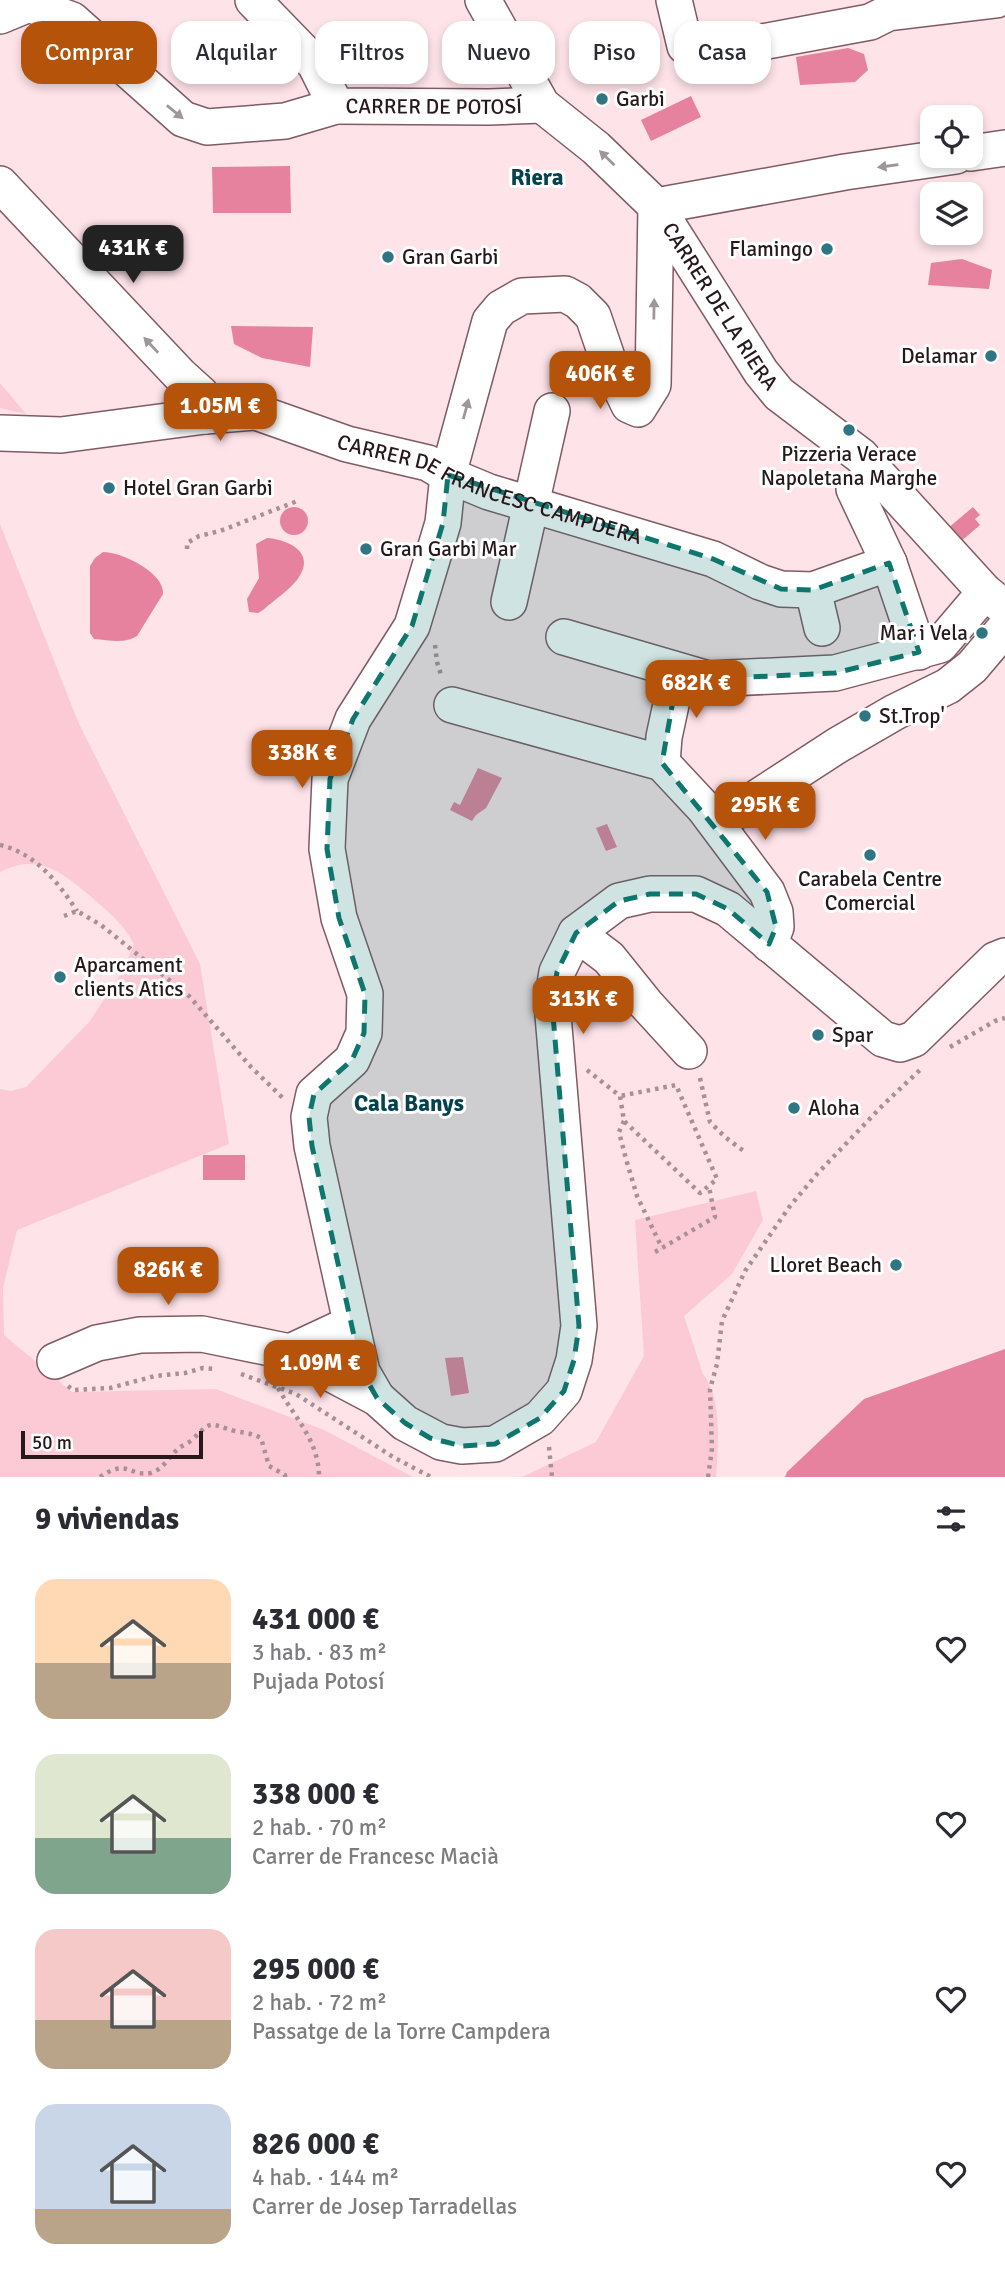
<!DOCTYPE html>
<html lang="es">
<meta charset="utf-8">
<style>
body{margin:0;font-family:Signika,sans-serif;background:#f7f7f7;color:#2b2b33;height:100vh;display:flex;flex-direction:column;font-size:26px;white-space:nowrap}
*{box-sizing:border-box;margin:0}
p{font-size:23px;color:#7c7c81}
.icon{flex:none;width:38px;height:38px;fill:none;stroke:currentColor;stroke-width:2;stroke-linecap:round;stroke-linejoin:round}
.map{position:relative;height:1477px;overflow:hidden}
.details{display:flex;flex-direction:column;background:#fff;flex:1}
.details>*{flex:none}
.guide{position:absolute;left:21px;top:21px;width:964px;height:63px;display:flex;gap:14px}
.buttons{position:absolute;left:920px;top:105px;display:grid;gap:14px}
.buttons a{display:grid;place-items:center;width:63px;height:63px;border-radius:14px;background:#fff;box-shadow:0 4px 10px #0003;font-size:35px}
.scale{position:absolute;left:21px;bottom:18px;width:182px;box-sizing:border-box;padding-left:7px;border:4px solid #27181c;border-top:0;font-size:19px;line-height:24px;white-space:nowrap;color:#27181c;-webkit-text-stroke:5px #fff;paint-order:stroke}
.price{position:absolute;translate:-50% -60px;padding:0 16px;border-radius:14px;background:#b45309;color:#fff;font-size:23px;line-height:46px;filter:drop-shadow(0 2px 4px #0008)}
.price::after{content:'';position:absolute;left:50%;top:42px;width:21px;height:16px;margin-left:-10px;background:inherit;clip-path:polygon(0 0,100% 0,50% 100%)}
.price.selected{background:#222;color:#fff}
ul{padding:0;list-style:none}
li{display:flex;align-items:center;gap:21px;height:175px;padding:0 35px}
li span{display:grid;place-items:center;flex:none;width:196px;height:140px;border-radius:21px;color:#555}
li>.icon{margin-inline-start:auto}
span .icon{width:84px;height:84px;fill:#fffc;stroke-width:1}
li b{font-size:30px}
h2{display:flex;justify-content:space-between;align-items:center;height:84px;padding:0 35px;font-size:30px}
.pill{padding:0 24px;border-radius:21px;background:#fff;box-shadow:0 4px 10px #0003;font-size:24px;line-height:63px}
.pill.selected{background:#b45309;color:#fff}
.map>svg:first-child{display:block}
.green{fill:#fccad5}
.water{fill:#e6829d}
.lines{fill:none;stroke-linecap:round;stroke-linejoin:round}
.minor-casing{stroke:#805b64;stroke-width:38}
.path{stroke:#a79196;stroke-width:4.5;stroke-dasharray:3.5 5;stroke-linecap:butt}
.minor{stroke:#fff;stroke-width:35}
.oneway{fill:#9e9799}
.marked{fill:#0f766e;fill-opacity:0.2;stroke:#0f766e;stroke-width:5;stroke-dasharray:14 9;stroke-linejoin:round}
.poi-dot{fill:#307583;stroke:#fff;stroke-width:2.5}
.labels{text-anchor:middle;stroke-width:6;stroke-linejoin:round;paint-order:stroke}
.poi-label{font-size:21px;fill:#27181c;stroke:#fff;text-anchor:start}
.street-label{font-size:21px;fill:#27181c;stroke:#fff}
.neighbourhood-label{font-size:23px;font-weight:bold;fill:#04434e;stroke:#fff}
</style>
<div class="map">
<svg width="1005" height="1477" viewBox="0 0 1005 1477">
<rect width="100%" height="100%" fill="#fee3e9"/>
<g class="green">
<path d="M0,383L26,414L0,408Z"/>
<path d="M0,524L79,724L200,964L229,1144L17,1230L3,1288L4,1335L72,1392L216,1389L324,1430L413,1477H0V1089L11,1091L26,1087L90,1021L123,970L134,944C122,922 107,911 89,895C60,871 38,853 0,872Z"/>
<path d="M756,1191L763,1220L732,1274L684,1316L703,1374C723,1400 718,1445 716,1477H522L596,1442L644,1356L635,1220Z"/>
</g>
<g class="water">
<path d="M848,48L864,54L868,70L855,82L800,85L796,57Z"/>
<path d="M691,96L701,117L651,141L641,120Z"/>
<path d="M290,166L291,213H213L212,167Z"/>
<path d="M962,259L992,270L989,289L928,285L931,263Z"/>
<path d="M231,326L313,327L310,367L262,358L234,344Z"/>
<circle cx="294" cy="521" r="14"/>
<path d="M973,507L980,515L975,519L980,525L959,543L947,529Z"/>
<path d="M267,538C290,540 317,553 297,580C288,591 274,600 263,610L258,613L249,612L247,599L259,578L256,544Z"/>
<path d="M103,552C122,552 165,573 163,594L137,636C125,644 109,640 94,639L90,633V566L95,558Z"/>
<path d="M478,768L502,778L486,808L476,815L472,821L450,810L454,802L460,805Z"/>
<path d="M607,824L617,847L606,851L596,828Z"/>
<rect x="203" y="1155" width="42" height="25"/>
<path d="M1005,1349V1477H785L787,1472L864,1399Z"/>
<path d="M463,1357L469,1393L451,1396L445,1358Z"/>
</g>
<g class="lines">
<defs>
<g id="minor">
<path id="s1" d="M253,0L315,64L336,106L489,107L542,105"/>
<path id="s2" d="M483,0L542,105L596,148L656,206L761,372L779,394L861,456L985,592L1005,608"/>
<path d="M674,0L685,46L697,54L870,22L888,13L996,0"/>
<path d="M0,16L29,4L72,20L183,119L207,127L285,121L336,106"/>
<path d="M971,153L1005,148"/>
<path d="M0,184L180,375L201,394L205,416"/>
<path d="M656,206L845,172L956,156"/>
<path id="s3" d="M0,433L61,435L205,416L256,412L347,444L428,463L448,475L489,492L713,559L760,582L781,589L813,590L889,563"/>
<path d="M854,489L889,563L919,652"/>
<path d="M813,590L822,628"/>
<path d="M509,602L552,411"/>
<path d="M564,637L708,679L835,673L940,645L985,592"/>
<path d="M452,705L662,763L704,808L767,892L775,912L776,927L769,944"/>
<path d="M662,763L664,737L678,672"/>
<path d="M735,812L838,745L895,712L948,686L972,667L1005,628"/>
<path d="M576,933L609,958L646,1004L689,1051"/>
<path d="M290,1352L350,1324"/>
<path d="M55,1361L97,1343L140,1335L202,1334L290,1352L377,1398L405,1423L441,1442L462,1446L495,1444L540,1418L564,1391L574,1360L579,1326L552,1003L557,972L576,933L619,901L650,894H696L728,909L883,1039L900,1044L914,1039L995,960L1005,956"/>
<path d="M377,1398L362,1372L312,1146L309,1117L314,1094L352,1060L364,1033L365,994L339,918L327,849L330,779L353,719L412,626L443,523L448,475L490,321L501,308L522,296L565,294L578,301L593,316L610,366L629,405L638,409L653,385L656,206"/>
</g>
</defs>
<use href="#minor" class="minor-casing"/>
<g class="path">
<path d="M187,549V543L199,536L220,531L300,500"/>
<path d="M435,645L437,662L442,678"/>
<path d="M0,845C35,853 58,882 77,911"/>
<path d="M64,916L77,911L101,925L189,996L251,1067L285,1100"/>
<path d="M950,1047L995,1021L1005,1018"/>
<path d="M587,1070L620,1096L624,1121L700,1193L717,1179L676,1085L620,1096"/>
<path d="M700,1078L710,1122L725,1137L745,1152"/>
<path d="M624,1121L619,1132L626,1159L637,1196L662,1248"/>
<path d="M655,1252L715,1217L709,1187"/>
<path d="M241,1374L296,1394L393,1457L431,1477"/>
<path d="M68,1386L73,1390L110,1388L155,1376L185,1373L203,1368L216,1369"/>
<path d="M278,1388C295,1418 319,1441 319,1477"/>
<path d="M549,1447L552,1477"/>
<path d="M100,1477C128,1458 129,1477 151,1473C164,1469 169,1456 179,1448C183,1445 189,1443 193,1439C213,1419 209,1424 235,1431C244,1433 252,1433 261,1438L269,1466L285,1475V1477"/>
<path d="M708,1477L712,1449L710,1389L717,1364L722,1321L745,1271L790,1206L817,1174L883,1105L921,1069"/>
</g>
<use href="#minor" class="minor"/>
</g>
<defs><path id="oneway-solid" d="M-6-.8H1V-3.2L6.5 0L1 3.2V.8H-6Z" transform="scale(1.75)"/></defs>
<g class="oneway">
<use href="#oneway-solid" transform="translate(175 112) rotate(39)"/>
<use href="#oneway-solid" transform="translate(607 158) rotate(-136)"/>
<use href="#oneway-solid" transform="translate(888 166) rotate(172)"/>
<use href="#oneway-solid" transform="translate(654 309) rotate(-89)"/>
<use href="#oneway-solid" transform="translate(151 345) rotate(-133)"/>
<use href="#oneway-solid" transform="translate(466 409) rotate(-75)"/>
</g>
<path class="marked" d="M448,475L713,559L781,589L813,590L889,563L919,652L835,673L708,679L678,672L662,763L767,892L776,927L769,944L728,909L696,894H650L619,901L576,933L557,972L552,1003L579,1326L574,1360L564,1391L540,1418L495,1444L462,1446L430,1438L405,1423L377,1398L362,1372L312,1146L309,1117L314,1094L352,1060L364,1033L365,994L339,918L327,849L330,779L353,719L412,626L443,523Z"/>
<g class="poi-dot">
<circle cx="602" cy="99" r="7"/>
<circle cx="827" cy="249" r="7"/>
<circle cx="388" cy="257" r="7"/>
<circle cx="991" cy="356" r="7"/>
<circle cx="849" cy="430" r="7"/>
<circle cx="109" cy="488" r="7"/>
<circle cx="366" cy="549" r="7"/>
<circle cx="982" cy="633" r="7"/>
<circle cx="865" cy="716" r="7"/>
<circle cx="870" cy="855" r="7"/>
<circle cx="60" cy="977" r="7"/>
<circle cx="818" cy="1035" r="7"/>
<circle cx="794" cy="1108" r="7"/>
<circle cx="896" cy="1265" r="7"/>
</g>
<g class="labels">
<g class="poi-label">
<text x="616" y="106">Garbi</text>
<text x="813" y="256" text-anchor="end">Flamingo</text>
<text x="402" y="264">Gran Garbi</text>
<text x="977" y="363" text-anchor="end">Delamar</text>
<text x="849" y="461" text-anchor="middle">Pizzeria Verace<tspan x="849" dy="24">Napoletana Marghe</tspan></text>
<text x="123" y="495">Hotel Gran Garbi</text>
<text x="380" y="556">Gran Garbi Mar</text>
<text x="968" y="640" text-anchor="end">Mar i Vela</text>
<text x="879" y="723">St.Trop'</text>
<text x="870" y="886" text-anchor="middle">Carabela Centre<tspan x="870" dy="24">Comercial</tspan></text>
<text x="74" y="972">Aparcament<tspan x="74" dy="24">clients Atics</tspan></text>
<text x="832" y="1042">Spar</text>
<text x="808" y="1115">Aloha</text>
<text x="882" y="1272" text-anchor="end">Lloret Beach</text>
</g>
<g class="street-label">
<text dy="7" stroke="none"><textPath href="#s1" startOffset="234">CARRER DE POTOSÍ</textPath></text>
<text dy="7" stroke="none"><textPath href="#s2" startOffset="392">CARRER DE LA RIERA</textPath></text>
<text dy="7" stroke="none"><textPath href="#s3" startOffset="504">CARRER DE FRANCESC CAMPDERA</textPath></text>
</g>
<g class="neighbourhood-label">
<text x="537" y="185">Riera</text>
<text x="409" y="1111">Cala Banys</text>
</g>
</g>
</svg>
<div class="buttons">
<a><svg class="icon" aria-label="locate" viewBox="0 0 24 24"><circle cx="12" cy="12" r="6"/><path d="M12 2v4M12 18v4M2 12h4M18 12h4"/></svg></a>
<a><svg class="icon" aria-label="layers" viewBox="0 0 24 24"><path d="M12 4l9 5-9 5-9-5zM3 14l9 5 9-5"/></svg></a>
</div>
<div class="scale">50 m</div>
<b class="price selected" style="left:133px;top:285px">431K €</b>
<b class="price" style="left:600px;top:411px">406K €</b>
<b class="price" style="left:220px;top:443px">1.05M €</b>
<b class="price" style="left:696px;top:720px">682K €</b>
<b class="price" style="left:302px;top:790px">338K €</b>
<b class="price" style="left:765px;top:842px">295K €</b>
<b class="price" style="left:583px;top:1036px">313K €</b>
<b class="price" style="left:168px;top:1307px">826K €</b>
<b class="price" style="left:320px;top:1400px">1.09M €</b>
<div class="guide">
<a class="pill selected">Comprar</a>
<a class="pill">Alquilar</a>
<a class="pill">Filtros</a>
<a class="pill">Nuevo</a>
<a class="pill">Piso</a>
<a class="pill">Casa</a>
</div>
</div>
<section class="details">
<h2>9 viviendas<svg class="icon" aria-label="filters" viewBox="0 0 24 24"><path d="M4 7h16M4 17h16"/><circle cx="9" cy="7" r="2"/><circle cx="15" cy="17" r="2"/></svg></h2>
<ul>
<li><span style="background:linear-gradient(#ffd9b3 60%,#b9a48a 0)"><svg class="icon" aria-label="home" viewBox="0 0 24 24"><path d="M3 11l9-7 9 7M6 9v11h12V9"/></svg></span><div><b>431 000 €</b><p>3 hab. · 83 m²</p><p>Pujada Potosí</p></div><svg class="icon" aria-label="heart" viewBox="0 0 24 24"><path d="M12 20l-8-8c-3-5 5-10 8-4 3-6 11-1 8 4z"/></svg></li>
<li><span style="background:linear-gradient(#dfe7d0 60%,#7fa58c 0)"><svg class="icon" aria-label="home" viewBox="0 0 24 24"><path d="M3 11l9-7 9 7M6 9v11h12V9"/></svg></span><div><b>338 000 €</b><p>2 hab. · 70 m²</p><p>Carrer de Francesc Macià</p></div><svg class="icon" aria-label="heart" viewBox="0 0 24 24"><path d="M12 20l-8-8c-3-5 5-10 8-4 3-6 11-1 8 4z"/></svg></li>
<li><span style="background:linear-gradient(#f6c9c9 65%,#b9a48a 0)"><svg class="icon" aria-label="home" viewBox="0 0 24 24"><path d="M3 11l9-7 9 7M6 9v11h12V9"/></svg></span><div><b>295 000 €</b><p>2 hab. · 72 m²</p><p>Passatge de la Torre Campdera</p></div><svg class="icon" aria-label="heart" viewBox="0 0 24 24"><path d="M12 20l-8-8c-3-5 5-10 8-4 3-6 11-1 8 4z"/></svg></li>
<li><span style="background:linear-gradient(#c9d6e8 75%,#b9a48a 0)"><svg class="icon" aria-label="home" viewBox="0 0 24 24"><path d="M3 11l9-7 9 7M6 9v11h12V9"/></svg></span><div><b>826 000 €</b><p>4 hab. · 144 m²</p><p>Carrer de Josep Tarradellas</p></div><svg class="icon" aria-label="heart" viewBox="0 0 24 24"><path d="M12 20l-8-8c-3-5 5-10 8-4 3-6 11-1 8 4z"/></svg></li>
</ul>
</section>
